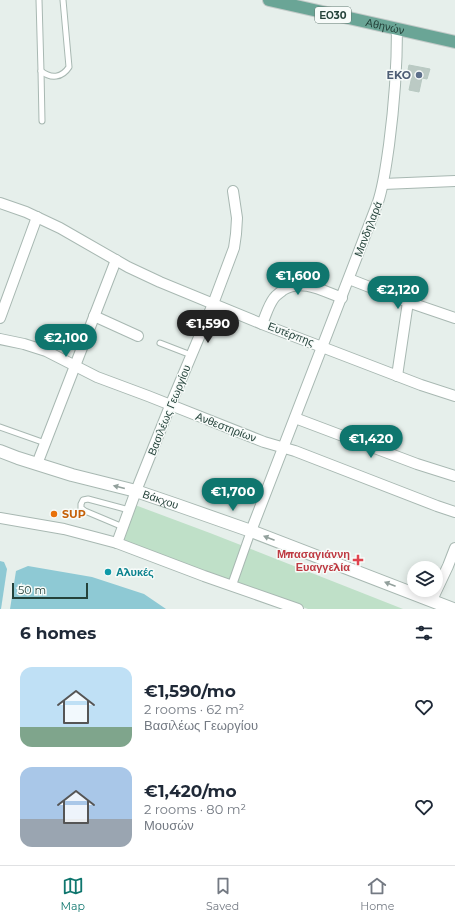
<!DOCTYPE html>
<meta charset="utf-8">
<style>
body{margin:0;font-family:Montserrat,sans-serif;background:#f6f6f7;color:#1f2937;height:100vh;display:flex;flex-direction:column;font-size:15px;white-space:nowrap}
*{box-sizing:border-box;margin:0}
p{font-size:13px;color:#747a83}
.icon{flex:none;width:22px;height:22px;fill:none;stroke:currentColor;stroke-width:2;stroke-linecap:round;stroke-linejoin:round}
.map{position:relative;height:609px;overflow:hidden}
.details{display:flex;flex-direction:column;background:#fff;flex:1}
.details>*{flex:none}
.controls{position:absolute;left:407px;top:561px;display:grid;gap:8px}
.controls a{display:grid;place-items:center;width:36px;height:36px;border-radius:50%;background:#fff;box-shadow:0 2px 10px #0003;font-size:20px}
.scale{position:absolute;left:12px;bottom:10px;width:76px;box-sizing:border-box;padding-left:4px;border:2px solid #24423a;border-top:0;font-size:11px;line-height:14px;white-space:nowrap;color:#24423a;-webkit-text-stroke:3px #f7fbf9;paint-order:stroke}
.price{position:absolute;translate:-50% -34px;padding:0 9px;border-radius:14px;background:#0f766e;color:#fff;font-size:13px;line-height:26px;filter:drop-shadow(0 1px 2px #0008)}
.price::after{content:'';position:absolute;left:50%;top:24px;width:12px;height:9px;margin-left:-6px;background:inherit;clip-path:polygon(0 0,100% 0,50% 100%)}
.price.active{background:#222;color:#fff}
ul{padding:0;list-style:none}
li{display:flex;align-items:center;gap:12px;height:100px;padding:0 20px}
li span{display:grid;place-items:center;flex:none;width:112px;height:80px;border-radius:12px;color:#555}
li>.icon{margin-inline-start:auto}
span .icon{width:48px;height:48px;fill:#fffc;stroke-width:1}
li b{font-size:17px}
h2{display:flex;justify-content:space-between;align-items:center;height:48px;padding:0 20px;font-size:17px}
.dock{display:flex;justify-content:space-around;align-items:center;height:56px;border-top:1px solid #e0e1e3;background:#fff;font-size:11px;color:#747a83}
.dock a{display:grid;justify-items:center;gap:2px}
.dock .active{color:#0f766e}
.map>svg:first-child{display:block}
.green{fill:#bfe0c8}
.water{fill:#8ec9d4}
.building{fill:#bbcac4;stroke:#b8c9c2}
.lines{fill:none;stroke-linecap:round;stroke-linejoin:round}
.service-casing{stroke:#a8b8b2;stroke-width:7}
.pedestrian-casing{stroke:#a8b8b2;stroke-width:10}
.minor-casing{stroke:#a8b8b2;stroke-width:12}
.tertiary-casing{stroke:#a8b8b2;stroke-width:14}
.primary-casing{stroke:#c2cac8;stroke-width:14}
.service{stroke:#fff;stroke-width:5}
.pedestrian{stroke:#fff;stroke-width:8}
.minor{stroke:#fff;stroke-width:10}
.tertiary{stroke:#fff;stroke-width:12}
.primary{stroke:#6aa596;stroke-width:12}
.oneway{fill:#92a09c}
.service-dot{fill:#5c6f8a;stroke:#f7fbf9;stroke-width:1.5}
.food-dot{fill:#e8710a;stroke:#f7fbf9;stroke-width:1.5}
.health-dot{fill:#e0444e;stroke:#f7fbf9;stroke-width:1.5}
.culture-dot{fill:#0f9aa8;stroke:#f7fbf9;stroke-width:1.5}
.labels{text-anchor:middle;stroke-width:3;stroke-linejoin:round;paint-order:stroke}
.shield{fill:#f7fbf9;stroke:#637a73;stroke-width:1}
.shield-label{font-size:10px;font-weight:bold;fill:#24423a}
.street-label{font-size:11px;fill:#24423a;stroke:#f7fbf9}
.service-label{font-size:11px;font-weight:bold;fill:#4e5e75;stroke:#f7fbf9;text-anchor:end}
.food-label{font-size:11px;font-weight:bold;fill:#c56008;stroke:#f7fbf9;text-anchor:start}
.health-label{font-size:11px;font-weight:bold;fill:#be3a42;stroke:#f7fbf9;text-anchor:end}
.culture-label{font-size:11px;font-weight:bold;fill:#0d838f;stroke:#f7fbf9;text-anchor:start}
</style>
<div class="map">
<svg width="455" height="609" viewBox="0 0 455 609">
<rect width="100%" height="100%" fill="#e6efeb"/>
<path class="green" d="M135,505L210,533L403,609H308L120,541Z"/>
<g class="water">
<path d="M0,561L4,562L7,569L1,609H0Z"/>
<path d="M28,566L92,577L144,594L166,609H10L16,571Z"/>
</g>
<path class="building" d="M409,65L430,69L427,79L422,78L419,92L409,90L412,76L407,75Z"/>
<g class="lines">
<defs>
<g id="service">
<path d="M39,0L41,71L42,121"/>
<path d="M41,71C51,79 62,78 69,67L63,0"/>
<path d="M160,343L191,355"/>
<path d="M0,427L45,443"/>
<path d="M123,527L85,511L81,508V504L83,500L88,499L129,510"/>
</g>
<path id="pedestrian" d="M232,585L251,531"/>
<g id="minor">
<path d="M383,184L455,181"/>
<path d="M0,203L26,212L60,228L128,267L160,282L262,324L421,385L455,396"/>
<path d="M349,279L408,302L455,318"/>
<path d="M94,316L138,336"/>
<path d="M0,318L37,217"/>
<path d="M262,324C266,315 268,306 274,298C276,295 280,293 283,290C302,278 323,291 342,298"/>
<path d="M0,339L24,344L46,351L97,377L148,396L264,442L295,451L437,506L455,512"/>
<path d="M397,376L408,302"/>
<path d="M295,418L417,464L455,476"/>
<path d="M37,464L116,260"/>
<path d="M0,518L64,529L117,543L204,576L298,609"/>
<path d="M251,531L378,202C384,184 386,165 389,145C394,107 397,68 397,29"/>
<path d="M117,543L136,491L170,406L213,304L234,248L236,234L237,218L233,191"/>
<path d="M432,600L448,566L455,548"/>
</g>
<g id="tertiary">
<path id="s1" d="M0,451L18,458L72,475L136,491L177,505L251,531L453,609"/>
</g>
<g id="primary">
<path id="s2" d="M269,0L455,42"/>
</g>
</defs>
<use href="#service" class="service-casing"/>
<use href="#pedestrian" class="pedestrian-casing"/>
<use href="#minor" class="minor-casing"/>
<use href="#tertiary" class="tertiary-casing"/>
<use href="#primary" class="primary-casing"/>
<use href="#service" class="service"/>
<use href="#pedestrian" class="pedestrian"/>
<use href="#minor" class="minor"/>
<use href="#tertiary" class="tertiary"/>
<use href="#primary" class="primary"/>
</g>
<defs><path id="oneway-solid" d="M-6-.8H1V-3.2L6.5 0L1 3.2V.8H-6Z"/></defs>
<g class="oneway">
<use href="#oneway-solid" transform="translate(119 487) rotate(-166)"/>
<use href="#oneway-solid" transform="translate(269 538) rotate(-159)"/>
<use href="#oneway-solid" transform="translate(390 584) rotate(-159)"/>
</g>
<circle class="service-dot" cx="419" cy="75" r="4"/>
<circle class="food-dot" cx="54" cy="514" r="4"/>
<path class="health-dot" d="M356 554h4v4h4v4h-4v4h-4v-4h-4v-4h4z"/>
<circle class="culture-dot" cx="108" cy="572" r="4"/>
<g class="labels">
<rect class="shield" x="315" y="7" width="36" height="16" rx="3"/>
<g class="shield-label">
<text x="333" y="19">ΕΟ30</text>
</g>
<g class="street-label">
<text dy="4" stroke="none"><textPath href="#s2" startOffset="119">Αθηνών</textPath></text>
<text transform="translate(368 229) rotate(-69)" y="4">Μανδηλαρά</text>
<text transform="translate(291 334) rotate(21)" y="4">Ευτέρπης</text>
<text transform="translate(169 410) rotate(-68)" y="4">Βασιλέως Γεωργίου</text>
<text transform="translate(226 427) rotate(21)" y="4">Ανθεστηρίων</text>
<text dy="4" stroke="none"><textPath href="#s1" startOffset="168">Βάκχου</textPath></text>
</g>
<g class="service-label">
<text x="411" y="79">EKO</text>
</g>
<g class="food-label">
<text x="62" y="518">SUP</text>
</g>
<g class="health-label">
<text x="350" y="558">Μπασαγιάννη<tspan x="350" dy="13">Ευαγγελία</tspan></text>
</g>
<g class="culture-label">
<text x="116" y="576">Αλυκές</text>
</g>
</g>
</svg>
<div class="controls">
<a><svg class="icon" aria-label="layers" viewBox="0 0 24 24"><path d="M12 4l9 5-9 5-9-5zM3 14l9 5 9-5"/></svg></a>
</div>
<div class="scale">50 m</div>
<b class="price" style="left:298px;top:296px">€1,600</b>
<b class="price" style="left:398px;top:310px">€2,120</b>
<b class="price active" style="left:208px;top:344px">€1,590</b>
<b class="price" style="left:66px;top:358px">€2,100</b>
<b class="price" style="left:371px;top:459px">€1,420</b>
<b class="price" style="left:233px;top:512px">€1,700</b>
</div>
<section class="details">
<h2>6 homes<svg class="icon" aria-label="filters" viewBox="0 0 24 24"><path d="M4 7h16M4 17h16"/><circle cx="9" cy="7" r="2"/><circle cx="15" cy="17" r="2"/></svg></h2>
<ul>
<li><span style="background:linear-gradient(#bfe0f5 75%,#7fa58c 0)"><svg class="icon" aria-label="home" viewBox="0 0 24 24"><path d="M3 11l9-7 9 7M6 9v11h12V9"/></svg></span><div><b>€1,590/mo</b><p>2 rooms · 62 m²</p><p>Βασιλέως Γεωργίου</p></div><svg class="icon" aria-label="heart" viewBox="0 0 24 24"><path d="M12 20l-8-8c-3-5 5-10 8-4 3-6 11-1 8 4z"/></svg></li>
<li><span style="background:linear-gradient(#a9c7e8 65%,#9aa5b1 0)"><svg class="icon" aria-label="home" viewBox="0 0 24 24"><path d="M3 11l9-7 9 7M6 9v11h12V9"/></svg></span><div><b>€1,420/mo</b><p>2 rooms · 80 m²</p><p>Μουσών</p></div><svg class="icon" aria-label="heart" viewBox="0 0 24 24"><path d="M12 20l-8-8c-3-5 5-10 8-4 3-6 11-1 8 4z"/></svg></li>
</ul>
</section>
<nav class="dock">
<a class="active"><svg class="icon" aria-label="map" viewBox="0 0 24 24"><path d="M3 6l6-2 6 2 6-2v14l-6 2-6-2-6 2zM9 4v14M15 6v14"/></svg>Map</a>
<a><svg class="icon" aria-label="saved" viewBox="0 0 24 24"><path d="M7 4h10v16l-5-4-5 4z"/></svg>Saved</a>
<a><svg class="icon" aria-label="home" viewBox="0 0 24 24"><path d="M3 11l9-7 9 7M6 9v11h12V9"/></svg>Home</a>
</nav>
